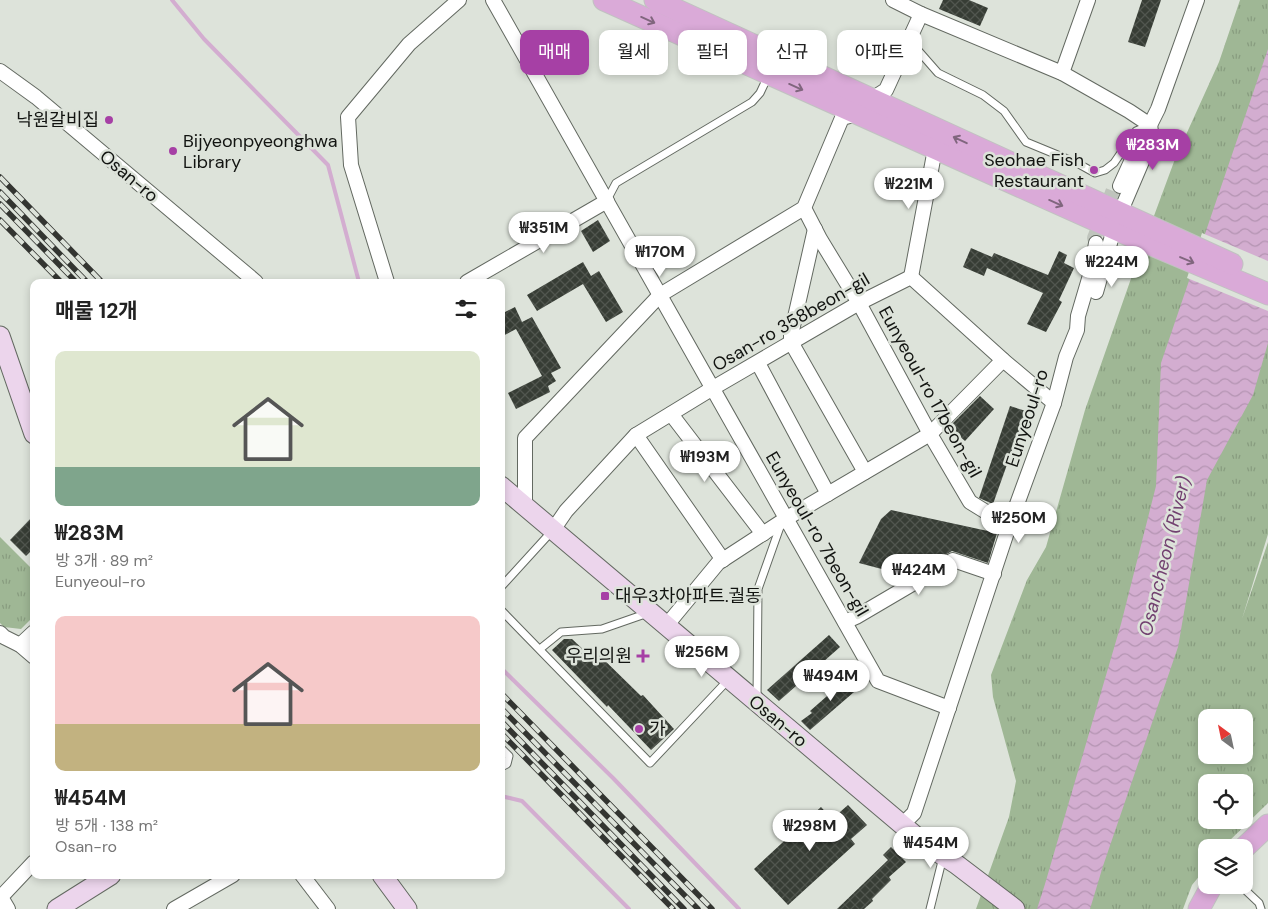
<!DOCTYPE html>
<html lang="ko">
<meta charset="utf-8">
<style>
body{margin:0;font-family:"DM Sans","Noto Sans KR",sans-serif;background:#f2f2f2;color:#222;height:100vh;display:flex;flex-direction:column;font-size:19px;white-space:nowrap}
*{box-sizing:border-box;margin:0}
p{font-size:16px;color:#767676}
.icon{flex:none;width:28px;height:28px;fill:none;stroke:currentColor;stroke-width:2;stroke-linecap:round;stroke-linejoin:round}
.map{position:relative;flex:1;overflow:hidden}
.panel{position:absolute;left:30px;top:279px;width:475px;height:600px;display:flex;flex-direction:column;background:#fff;border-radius:10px;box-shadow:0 2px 8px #0003}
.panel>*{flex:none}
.hud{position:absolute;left:520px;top:30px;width:475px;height:45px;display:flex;gap:10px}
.needle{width:32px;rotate:327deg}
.controls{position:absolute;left:1198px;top:709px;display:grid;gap:10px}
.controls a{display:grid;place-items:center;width:55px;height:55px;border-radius:10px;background:#fff;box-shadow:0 2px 8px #0003;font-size:25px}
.price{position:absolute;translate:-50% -42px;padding:0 11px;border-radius:18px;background:#fff;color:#222;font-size:16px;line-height:32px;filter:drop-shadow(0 1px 2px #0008)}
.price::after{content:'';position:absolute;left:50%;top:30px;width:15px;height:11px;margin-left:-8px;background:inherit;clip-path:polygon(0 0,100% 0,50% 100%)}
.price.on{background:#a640a5;color:#fff}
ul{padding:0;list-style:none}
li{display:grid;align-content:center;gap:10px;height:265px;padding:0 25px}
li span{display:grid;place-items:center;height:155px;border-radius:10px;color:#555}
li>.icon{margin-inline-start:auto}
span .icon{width:90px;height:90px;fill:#fffc;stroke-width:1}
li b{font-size:21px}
h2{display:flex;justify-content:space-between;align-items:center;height:60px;padding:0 25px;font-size:21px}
.pill{padding:0 18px;border-radius:10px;background:#fff;box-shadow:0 2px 8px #0003;font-size:18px;line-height:45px}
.pill.on{background:#a640a5;color:#fff}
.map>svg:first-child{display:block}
.park{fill:url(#park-tufts);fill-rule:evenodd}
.water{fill:url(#water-waves)}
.pier{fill:#dde3da}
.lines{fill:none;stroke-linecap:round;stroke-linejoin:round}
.stream{stroke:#d3add0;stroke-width:4}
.building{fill:url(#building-cross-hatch)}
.street-tunnel{stroke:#bfc4bc;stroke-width:14;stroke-dasharray:14 7;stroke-linecap:butt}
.lane-casing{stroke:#636961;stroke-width:9}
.street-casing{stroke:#636961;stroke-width:16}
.secondary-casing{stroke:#636961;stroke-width:21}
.primary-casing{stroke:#c1c2c1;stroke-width:23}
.lane{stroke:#fff;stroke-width:7}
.street{stroke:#fff;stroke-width:14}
.secondary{stroke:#ecd5ec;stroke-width:19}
.primary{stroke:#daaad8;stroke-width:21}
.rail-casing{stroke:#333531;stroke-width:5.5}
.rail{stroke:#dde3da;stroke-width:4;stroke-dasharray:11;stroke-linecap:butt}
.oneway{stroke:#80667e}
.poi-dot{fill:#a640a5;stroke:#dde3da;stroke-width:2}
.labels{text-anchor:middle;stroke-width:5;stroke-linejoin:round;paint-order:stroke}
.poi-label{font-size:18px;fill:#121411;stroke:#dde3da;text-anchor:end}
.street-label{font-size:18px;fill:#121411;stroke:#dde3da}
.water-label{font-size:19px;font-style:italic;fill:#724170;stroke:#dde3da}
</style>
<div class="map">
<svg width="1268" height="909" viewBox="0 0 1268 909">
<defs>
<pattern id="park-tufts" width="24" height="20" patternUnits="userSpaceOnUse" patternTransform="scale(1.25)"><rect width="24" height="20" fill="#9fb795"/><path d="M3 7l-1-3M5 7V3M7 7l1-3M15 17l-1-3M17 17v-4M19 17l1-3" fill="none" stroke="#889c7f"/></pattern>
<pattern id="water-waves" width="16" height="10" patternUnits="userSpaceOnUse" patternTransform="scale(1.25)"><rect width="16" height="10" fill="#d3add0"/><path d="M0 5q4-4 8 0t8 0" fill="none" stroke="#b494b2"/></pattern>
<pattern id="building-cross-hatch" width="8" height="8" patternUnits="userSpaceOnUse" patternTransform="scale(1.25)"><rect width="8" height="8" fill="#373d35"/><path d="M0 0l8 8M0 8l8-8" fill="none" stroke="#51564f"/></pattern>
</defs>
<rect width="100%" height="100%" fill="#dde3da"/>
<g class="park">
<path d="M1240,0H1268V534L1242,619L1268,542V803L1223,847L1206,848V868L1192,885L1183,909H976L1009,817L1016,781L993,697L991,675L1027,580L1046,547L1085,410L1134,270L1175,159L1219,62ZM1206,718H1244V755H1206ZM1206,782H1244V820H1206Z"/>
<path d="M0,537L34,571V616L21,629L4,627L0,623Z"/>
</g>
<path class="water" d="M1268,49V343L1253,395L1207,480L1178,647L1103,866L1090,909H1037L1045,884L1121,624L1156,486L1161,363Z"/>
<path class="pier" d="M1202,233L1268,261V311L1187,278Z"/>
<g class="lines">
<g class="stream">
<path d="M172,0L204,39L328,165L359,282"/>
<path d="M501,668L613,778L739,909"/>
<path d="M501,796L522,801L629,909"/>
</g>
</g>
<g class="building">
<path d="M943,0H969L988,8L980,26L939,9Z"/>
<path d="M1142,0H1161L1145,47L1128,42Z"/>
<path d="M598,220L610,241L593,252L581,231Z"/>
<path d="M971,248L992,257L994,253L1048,275L1059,251L1067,255L1064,263L1074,268L1059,300L1062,302L1046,332L1027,324L1043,293L987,268L984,276L963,267Z"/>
<path d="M583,262L591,276L599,271L623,312L606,322L583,284L537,311L527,295Z"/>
<path d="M515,307L522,322L532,317L561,368L551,373L556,381L548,386L550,392L516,409L508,393L542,376L516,329L501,337V314Z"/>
<path d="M980,396L994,409L965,441L949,427Z"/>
<path d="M1010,406L1026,411L993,504L979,498Z"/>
<path d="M891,510L997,533L988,563L952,551L908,576L859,563L881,519Z"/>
<path d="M34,515V548L26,556L10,540Z"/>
<path d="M829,635L840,647L779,701L767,690Z"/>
<path d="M564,639H572L587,653L592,648L641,696L643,695L674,729L651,750L608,705L607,707L552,650Z"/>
<path d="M851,675L861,686L810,730L801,721L812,713L810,711Z"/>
<path d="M848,805L867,825L851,839L855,844L788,905L754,869L821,807L832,819Z"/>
<path d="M891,847L906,862L889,877L891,880L872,899L873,901L864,909H837L888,860L883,855Z"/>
</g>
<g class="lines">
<path class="street-tunnel" d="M1096,243L1094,238L1113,190L1120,186"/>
<defs>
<g id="lane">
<path d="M909,40L938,73L983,95L1004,111L1026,142L1077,163L1095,173L1105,170L1114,163L1136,131L1148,126"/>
<path d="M607,200L616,183L752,102L760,93L768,76"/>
<path d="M501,587L553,530"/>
<path d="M501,610L650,763L729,679"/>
<path d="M540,649L561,632L602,629L648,613"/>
<path d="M757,699L758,589L781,524"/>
<path d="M501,748L509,756L507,764L501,767"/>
<path d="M1240,885L1259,903L1261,909"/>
<path d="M930,909L943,857"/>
</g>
<g id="street">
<path d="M493,0L878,681L949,708"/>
<path d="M893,0L921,14L1062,73L1129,111L1150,125L1152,138L1120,213"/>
<path d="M0,71L36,97L256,282"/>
<path d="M1062,73L1088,0"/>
<path d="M1120,186L1140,142L1150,125L1158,109L1197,0"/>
<path d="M804,208L820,239L859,303L930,434L970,502L1009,526"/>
<path d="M815,229L791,335V342L865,472"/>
<path d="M911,277L935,149"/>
<path d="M387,282L351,165L348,117L409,44L459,0"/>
<path d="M467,282L607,201"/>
<path d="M1096,292L1114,229"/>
<path d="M758,363L828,494"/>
<path d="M671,414L763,534"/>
<path d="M636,435L723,560"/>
<path d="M525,507V438L660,295L804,208L842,118L857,114L872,99L886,90L921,14"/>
<path d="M553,530L566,511L636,435L713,388L859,303L911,277L1003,360L1054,403"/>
<path d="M845,622L856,617L953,560L994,574"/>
<path d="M666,626L718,563L787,518L930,434L1003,360"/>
<path d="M0,633L4,637L20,645L34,657"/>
<path d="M20,645L34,632"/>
<path d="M902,825L914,813L1009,526L1054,403L1066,357L1077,330L1078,316L1091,272L1096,243"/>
<path d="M302,875L328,909"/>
<path d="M8,909L1,897L34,862"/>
<path d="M174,909L233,875"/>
</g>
<g id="secondary">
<path d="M0,336L34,434"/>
<path d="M501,486L925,844L956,864L1015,909"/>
<path d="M382,875L407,909"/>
<path d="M57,909L111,875"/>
</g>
<g id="primary">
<path d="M604,0L1126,234L1268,294"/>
<path d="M655,0L1232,264"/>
<path d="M1244,848L1268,825"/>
<path d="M1199,909L1212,885"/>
</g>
</defs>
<use href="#lane" class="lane-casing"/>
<use href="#street" class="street-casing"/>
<use href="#secondary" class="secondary-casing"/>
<use href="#primary" class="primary-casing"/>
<use href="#lane" class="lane"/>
<use href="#street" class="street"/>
<use href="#secondary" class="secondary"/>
<use href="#primary" class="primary"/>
<defs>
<g id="rail">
<path d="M0,177L102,282"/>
<path d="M0,192L87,282"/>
<path d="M0,204L76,282"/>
<path d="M0,220L61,282"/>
<path d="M501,693L712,909"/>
<path d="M501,708L698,909"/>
<path d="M501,721L684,909"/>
<path d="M501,733L673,909"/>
</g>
</defs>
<use href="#rail" class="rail-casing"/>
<use href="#rail" class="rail"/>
</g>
<defs><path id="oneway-shaft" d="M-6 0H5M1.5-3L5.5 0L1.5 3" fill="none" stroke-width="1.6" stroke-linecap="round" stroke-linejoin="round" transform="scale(1.25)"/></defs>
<g class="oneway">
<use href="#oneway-shaft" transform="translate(648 20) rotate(24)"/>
<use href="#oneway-shaft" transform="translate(796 87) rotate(24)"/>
<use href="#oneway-shaft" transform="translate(960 140) rotate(-155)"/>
<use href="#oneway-shaft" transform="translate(1056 203) rotate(24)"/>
<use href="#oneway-shaft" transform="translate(1187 260) rotate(23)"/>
</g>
<g class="poi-dot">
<circle cx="109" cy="120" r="5"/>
<circle cx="173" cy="151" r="5"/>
<circle cx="1094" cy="170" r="5"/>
<rect x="600" y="591" width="10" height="10" rx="2.5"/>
<path d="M640.5 648.5h5v5h5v5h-5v5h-5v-5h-5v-5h5z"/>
<circle cx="639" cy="729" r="5"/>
</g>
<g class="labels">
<g class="poi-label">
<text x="99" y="126">낙원갈비집</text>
<text x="183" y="147" text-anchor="start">Bijyeonpyeonghwa<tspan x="183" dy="21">Library</tspan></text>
<text x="1084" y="166">Seohae Fish<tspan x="1084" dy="21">Restaurant</tspan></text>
<text x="615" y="602" text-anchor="start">대우3차아파트.궐동</text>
<text x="632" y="662">우리의원</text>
<text x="649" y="735" text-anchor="start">가</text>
</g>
<g class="street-label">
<text transform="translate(129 176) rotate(40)" y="6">Osan-ro</text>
<text transform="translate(791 322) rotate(-30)" y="6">Osan-ro 358beon-gil</text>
<text transform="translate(930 392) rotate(61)" y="6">Eunyeoul-ro 17beon-gil</text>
<text transform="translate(1027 418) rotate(-72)" y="6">Eunyeoul-ro</text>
<text transform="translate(817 534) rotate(60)" y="6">Eunyeoul-ro 7beon-gil</text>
<text transform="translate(778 721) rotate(40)" y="6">Osan-ro</text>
</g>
<g class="water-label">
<text transform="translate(1164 556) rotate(-76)" y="7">Osancheon (River)</text>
</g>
</g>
</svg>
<div class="controls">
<a><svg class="needle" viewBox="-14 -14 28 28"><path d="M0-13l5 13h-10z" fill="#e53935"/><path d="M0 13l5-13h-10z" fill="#767676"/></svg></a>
<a><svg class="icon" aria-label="locate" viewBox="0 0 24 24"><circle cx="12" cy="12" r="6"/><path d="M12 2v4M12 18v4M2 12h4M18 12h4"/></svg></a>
<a><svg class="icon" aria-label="layers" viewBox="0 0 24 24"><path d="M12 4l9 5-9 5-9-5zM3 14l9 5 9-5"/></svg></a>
</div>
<b class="price on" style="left:1153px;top:171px">₩283M</b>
<b class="price" style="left:909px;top:210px">₩221M</b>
<b class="price" style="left:544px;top:254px">₩351M</b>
<b class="price" style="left:660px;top:278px">₩170M</b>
<b class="price" style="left:1112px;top:288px">₩224M</b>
<b class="price" style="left:705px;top:483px">₩193M</b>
<b class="price" style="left:1019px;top:544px">₩250M</b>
<b class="price" style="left:919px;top:596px">₩424M</b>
<b class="price" style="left:702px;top:678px">₩256M</b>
<b class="price" style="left:831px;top:702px">₩494M</b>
<b class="price" style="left:810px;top:852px">₩298M</b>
<b class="price" style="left:931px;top:869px">₩454M</b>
<div class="hud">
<a class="pill on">매매</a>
<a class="pill">월세</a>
<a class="pill">필터</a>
<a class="pill">신규</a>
<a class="pill">아파트</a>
</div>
<section class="panel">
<h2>매물 12개<svg class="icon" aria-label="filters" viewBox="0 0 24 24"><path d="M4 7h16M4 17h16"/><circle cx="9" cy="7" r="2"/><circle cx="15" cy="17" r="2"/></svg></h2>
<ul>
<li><span style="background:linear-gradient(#dfe7d0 75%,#7fa58c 0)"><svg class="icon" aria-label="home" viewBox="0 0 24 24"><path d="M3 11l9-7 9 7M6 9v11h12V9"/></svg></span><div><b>₩283M</b><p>방 3개 · 89 m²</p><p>Eunyeoul-ro</p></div></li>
<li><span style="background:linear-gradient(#f6c9c9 70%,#c2b280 0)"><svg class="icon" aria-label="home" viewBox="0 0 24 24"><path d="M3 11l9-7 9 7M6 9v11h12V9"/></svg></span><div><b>₩454M</b><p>방 5개 · 138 m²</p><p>Osan-ro</p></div></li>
</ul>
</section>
</div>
